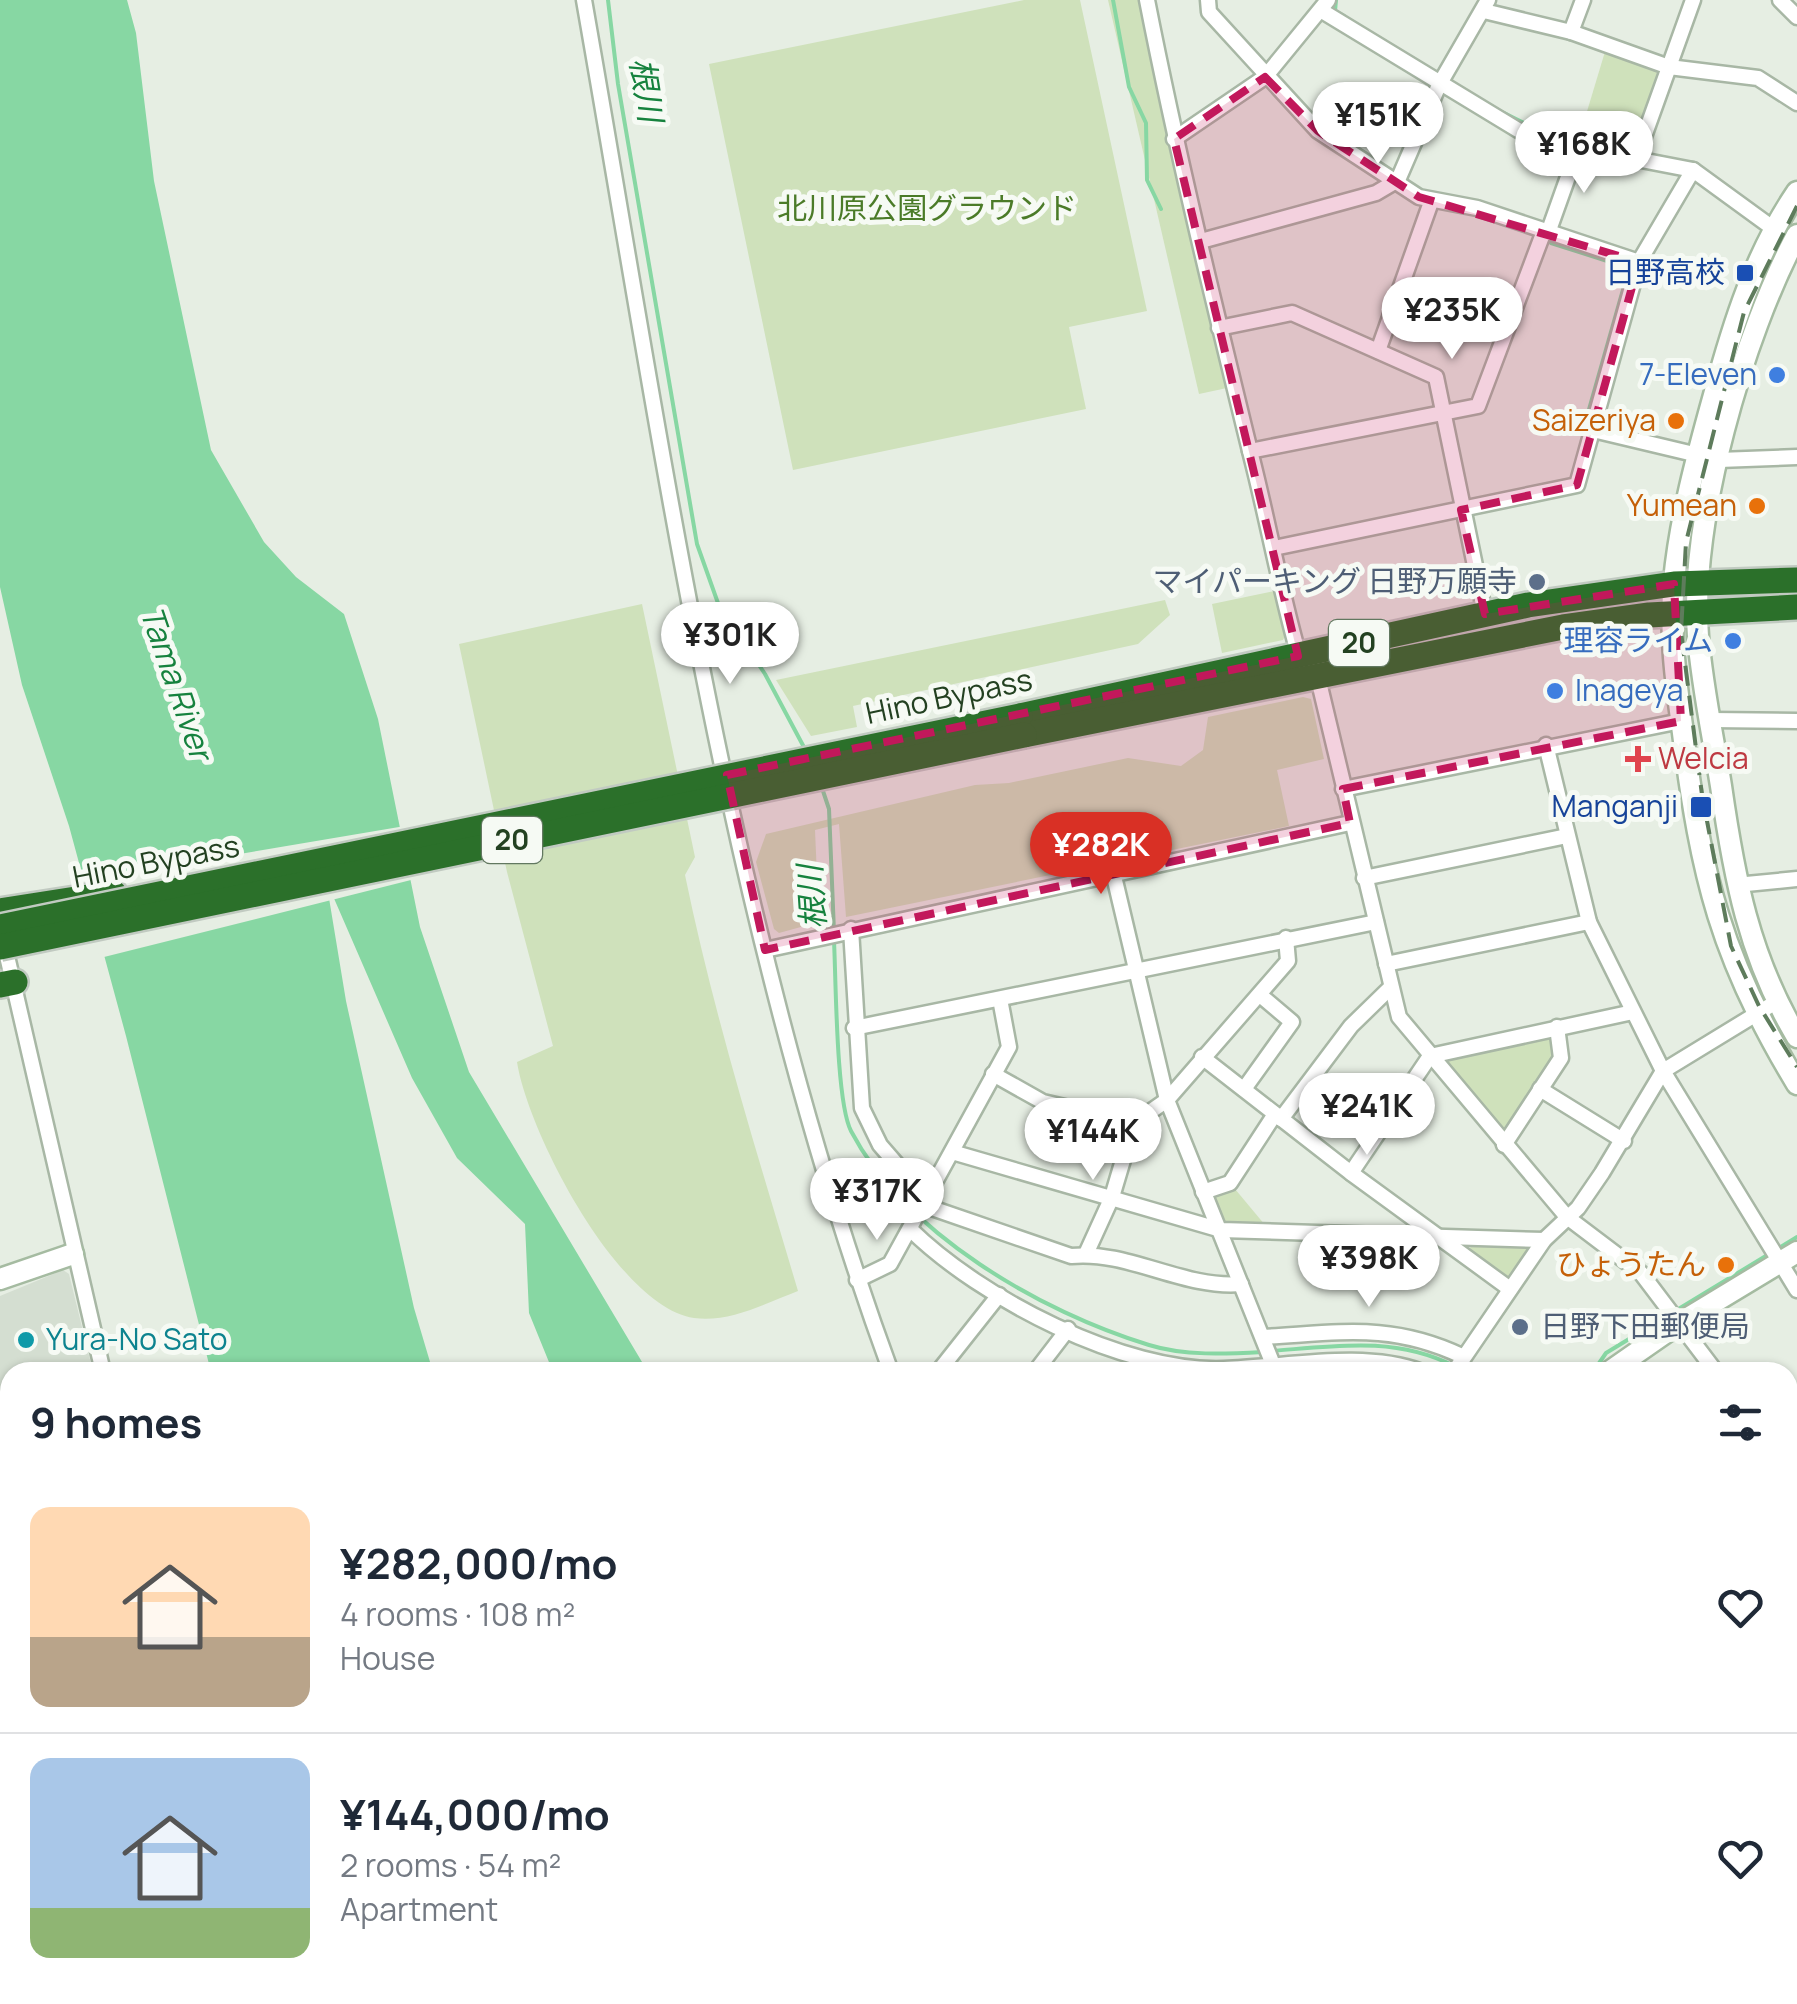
<!DOCTYPE html>
<meta charset="utf-8">
<style>
body{margin:0;font-family:Manrope,"Noto Sans JP",sans-serif;background:#f2f2f3;color:#1f2937;height:100vh;display:flex;flex-direction:column;font-size:38px;white-space:nowrap}
*{box-sizing:border-box;margin:0}
p{font-size:32px;color:#747a83}
.icon{flex:none;width:55px;height:55px;fill:none;stroke:currentColor;stroke-width:2;stroke-linecap:round;stroke-linejoin:round}
.map{position:relative;flex:1;overflow:hidden}
.drawer{position:absolute;left:0px;top:1362px;width:1798px;height:642px;display:flex;flex-direction:column;background:#fff;border-radius:30px 30px 0 0;box-shadow:0 2px 8px #0004}
.drawer>*{flex:none}
.price{position:absolute;translate:-50% -85px;padding:0 22px;border-radius:35px;background:#fff;color:#222;font-size:32px;line-height:65px;filter:drop-shadow(0 2px 5px #0008)}
.price::after{content:'';position:absolute;left:50%;top:60px;width:30px;height:22px;margin-left:-15px;background:inherit;clip-path:polygon(0 0,100% 0,50% 100%)}
.price.on{background:#d93025;color:#fff}
ul{padding:0;list-style:none}
li{display:flex;align-items:center;gap:30px;height:250px;padding:0 30px}
li+li{border-top:2px solid #e0e1e3}
li span{display:grid;place-items:center;flex:none;width:280px;height:200px;border-radius:20px;color:#555}
li>.icon{margin-inline-start:auto}
span .icon{width:120px;height:120px;fill:#fffc;stroke-width:1}
li b{font-size:42px}
h2{display:flex;justify-content:space-between;align-items:center;height:120px;padding:0 30px;font-size:42px}
.map>svg:first-child{display:block}
.built{fill:#d4ded1}
.green{fill:#cfe1bb}
.water{fill:#87d7a3}
.pier{fill:#e6eee3}
.lines{fill:none;stroke-linecap:round;stroke-linejoin:round}
.stream{stroke:#87d7a3;stroke-width:4}
.street-casing{stroke:#a8b7a5;stroke-width:19}
.secondary-casing{stroke:#a5bba1;stroke-width:25}
.highway-casing{stroke:#c1cac1;stroke-width:30}
.street{stroke:#fff;stroke-width:14}
.secondary{stroke:#fff;stroke-width:20}
.highway{stroke:#2b702a;stroke-width:25}
.rail{stroke:#5e7c5c;stroke-width:4;stroke-dasharray:20 10;stroke-linecap:butt}
.highway-bridge-casing{stroke:#c1cac1;stroke-width:30;stroke-linecap:butt}
.highway-bridge{stroke:#2b702a;stroke-width:25}
.marked{fill:#c2185b;fill-opacity:0.2;stroke:#c2185b;stroke-width:8;stroke-dasharray:20 12;stroke-linejoin:round}
.transit-dot{fill:#1a4fb4;stroke:#f6faf4;stroke-width:4}
.shop-dot{fill:#3f7fe0;stroke:#f6faf4;stroke-width:4}
.food-dot{fill:#e8710a;stroke:#f6faf4;stroke-width:4}
.service-dot{fill:#5c6f8a;stroke:#f6faf4;stroke-width:4}
.health-dot{fill:#e0444e;stroke:#f6faf4;stroke-width:4}
.culture-dot{fill:#0f9aa8;stroke:#f6faf4;stroke-width:4}
.labels{text-anchor:middle;stroke-width:10;stroke-linejoin:round;paint-order:stroke}
.shield{fill:#f6faf4;stroke:#627860;stroke-width:2.5}
.shield-label{font-size:28px;font-weight:bold;fill:#234121}
.park-label{font-size:30px;fill:#4b7b28;stroke:#f6faf4}
.transit-label{font-size:30px;fill:#164399;stroke:#f6faf4;text-anchor:end}
.shop-label{font-size:30px;fill:#366cbe;stroke:#f6faf4;text-anchor:end}
.food-label{font-size:30px;fill:#c56008;stroke:#f6faf4;text-anchor:end}
.service-label{font-size:30px;fill:#4e5e75;stroke:#f6faf4;text-anchor:end}
.street-label{font-size:30px;fill:#234121;stroke:#f6faf4}
.health-label{font-size:30px;fill:#be3a42;stroke:#f6faf4;text-anchor:start}
.culture-label{font-size:30px;fill:#0d838f;stroke:#f6faf4;text-anchor:start}
.water-label{font-size:32px;font-style:italic;fill:#16823e;stroke:#f6faf4}
</style>
<div class="map">
<svg width="1797" height="2004" viewBox="0 0 1797 2004">
<rect width="100%" height="100%" fill="#e6eee3"/>
<path class="built" d="M63,1270L69,1274L93,1372H10V1705L0,1708V1296Z"/>
<g class="green">
<path d="M1024,0H1080L1147,311L1069,327L1086,409L793,470L709,64Z"/>
<path d="M1108,0H1139L1227,388L1199,394Z"/>
<path d="M1607,45L1669,67L1634,154L1579,138Z"/>
<path d="M1275,591L1286,634L1283,640L1222,653L1212,604Z"/>
<path d="M1165,600L1170,615L1138,644L853,706L857,727L811,736L776,680Z"/>
<path d="M642,604L695,857L685,875C714,1016 757,1153 798,1291C766,1303 729,1323 694,1318C618,1307 528,1132 517,1062L553,1046L507,872L459,644Z"/>
<path d="M1303,697L1311,699L1324,759L1277,770L1289,826L846,917L839,824L815,830L819,922L779,933L774,929L756,862L766,834L975,785L1009,783L1128,758L1181,766L1203,750L1208,717Z"/>
<path d="M1557,1027L1561,1058L1504,1145L1430,1056Z"/>
<path d="M1230,1183L1265,1225L1221,1230L1203,1192Z"/>
<path d="M1471,1245L1529,1247L1509,1277L1470,1249Z"/>
</g>
<g class="water">
<path d="M0,0H127L136,33L154,181L211,450L264,542L296,577L344,614L378,719L420,927L469,1072L648,1372H553L529,1313L525,1224L457,1158L412,1078L326,880L346,1001L414,1308L433,1372H211L126,1036L69,826L22,685L0,587Z"/>
<path d="M463,1995H940L943,2004H470Z"/>
</g>
<path class="pier" d="M405,826L415,879L100,958L79,881Z"/>
<g class="lines">
<g class="stream">
<path d="M608,0L618,84L697,544L719,606L765,674L806,751"/>
<path d="M1113,0L1129,87L1146,123L1147,180L1161,209"/>
<path d="M1336,0L1335,11L1344,16"/>
<path d="M1496,109L1524,123L1586,138"/>
<path d="M1551,243L1626,267L1628,272L1586,420"/>
<path d="M1604,425L1641,434"/>
<path d="M1741,452H1752"/>
<path d="M822,788L829,809L834,932"/>
<path d="M834,941C836,980 836,1102 851,1131C905,1234 1041,1312 1149,1345C1184,1356 1226,1354 1263,1352"/>
<path d="M1272,1351C1335,1346 1395,1336 1454,1366"/>
<path d="M1593,1372L1606,1353L1797,1237"/>
<path d="M1788,1646L1797,1653"/>
</g>
<defs>
<g id="street">
<path d="M584,0C665,461 729,931 891,1372"/>
<path d="M1147,0C1177,153 1214,304 1251,455C1268,521 1280,590 1299,656"/>
<path d="M1208,0L1209,12L1318,131L1419,197L1477,208L1639,262"/>
<path d="M1780,0L1797,17"/>
<path d="M1322,11L1518,130L1636,159L1693,0"/>
<path d="M1484,11L1571,32L1669,67L1758,78L1797,103"/>
<path d="M1571,32L1583,0"/>
<path d="M1174,139L1265,77L1328,0"/>
<path d="M1693,170L1774,229"/>
<path d="M1548,233L1579,146"/>
<path d="M1201,241L1376,193L1398,180L1439,85L1488,0"/>
<path d="M1219,328L1292,313L1436,377L1485,614"/>
<path d="M1378,351L1431,202"/>
<path d="M1593,430L1719,460L1797,457"/>
<path d="M1250,451L1478,406L1544,231"/>
<path d="M1274,548L1577,485L1639,262L1693,170L1636,159"/>
<path d="M1317,674L1399,1017L1567,1217L1641,1273L1716,1372"/>
<path d="M1711,720L1797,721"/>
<path d="M1546,745L1589,922L1663,1071L1797,1290"/>
<path d="M1343,789L1681,721"/>
<path d="M1113,872L1167,1100L1276,1372"/>
<path d="M1364,878L1567,836"/>
<path d="M1736,885L1797,879"/>
<path d="M851,929L862,1108L880,1145L926,1198"/>
<path d="M4,943L103,1372"/>
<path d="M765,950L1350,823"/>
<path d="M1386,964L1589,922"/>
<path d="M854,1028L1376,922"/>
<path d="M1202,1057L1351,1173L1510,1289"/>
<path d="M993,1074L1043,1102L1134,1123L1167,1100L1288,961L1286,938"/>
<path d="M1244,1089L1292,1022L1260,995"/>
<path d="M1540,1089L1624,1141"/>
<path d="M1281,1119L1351,1026L1391,987"/>
<path d="M1504,1145L1561,1058L1557,1027"/>
<path d="M952,1152L1221,1230L1544,1240"/>
<path d="M1351,1173L1430,1056L1633,1012"/>
<path d="M1203,1192L1230,1183L1275,1114"/>
<path d="M923,1205L1071,1256C1128,1250 1183,1289 1241,1284"/>
<path d="M910,1229C980,1298 1124,1373 1224,1369C1287,1367 1363,1350 1422,1372"/>
<path d="M1333,1234V1261"/>
<path d="M1394,1235V1271"/>
<path d="M1086,1254L1112,1197L1134,1123"/>
<path d="M857,1280L890,1264L1009,1047L1000,999"/>
<path d="M1263,1337C1339,1333 1390,1322 1462,1356"/>
<path d="M938,1372L999,1295"/>
<path d="M1035,1372L1068,1329"/>
<path d="M1454,1372L1544,1240L1578,1208L1602,1173L1663,1071L1776,1002"/>
<path d="M1788,1464L1797,1477"/>
<path d="M1788,1630L1797,1637"/>
<path d="M1788,1669L1797,1658"/>
<path d="M1788,1843L1797,1831"/>
<path d="M1788,1867L1797,1876"/>
<path d="M1788,1928L1797,1937"/>
<path d="M1788,1966L1797,1963"/>
<path d="M257,1995L259,2004"/>
<path d="M1139,1995L1142,2004"/>
<path d="M1285,1995L1294,2004"/>
<path d="M1441,1995L1451,2004"/>
<path d="M1598,1995L1608,2004"/>
<path d="M1700,1995L1709,2004"/>
<path d="M0,1999L20,2004"/>
<path d="M53,2004L52,2000L63,1995"/>
<path d="M1750,2004L1751,1995"/>
</g>
<g id="secondary">
<path d="M1797,192C1755,254 1733,324 1714,395C1697,456 1680,518 1674,581C1669,632 1676,683 1683,733C1701,876 1721,959 1797,1084"/>
<path d="M1797,235C1743,335 1689,521 1698,636C1702,686 1713,736 1721,786C1734,877 1749,957 1797,1037"/>
<path d="M0,1279L73,1254"/>
<path d="M1609,1372L1678,1324L1797,1252"/>
</g>
<g id="highway">
<path d="M1020,716L1528,605L1674,584L1797,580"/>
<path d="M1024,735L1563,627L1649,615L1797,607"/>
<path d="M0,911L114,893"/>
<path d="M0,985L15,982"/>
</g>
</defs>
<use href="#street" class="street-casing"/>
<use href="#secondary" class="secondary-casing"/>
<use href="#highway" class="highway-casing"/>
<use href="#street" class="street"/>
<use href="#secondary" class="secondary"/>
<use href="#highway" class="highway"/>
<path class="rail" d="M1797,206L1744,312L1686,542L1681,632L1702,795L1731,946L1759,1006L1797,1067"/>
<defs>
<g id="highway-bridge">
<path d="M0,927L1020,716"/>
<path d="M0,947L1024,735"/>
</g>
</defs>
<use href="#highway-bridge" class="highway-bridge-casing"/>
<use href="#highway-bridge" class="highway-bridge"/>
</g>
<path class="marked" d="M1265,77L1318,131L1419,197L1639,262L1577,485L1461,510L1485,614L1674,584L1681,721L1343,789L1350,823L765,950L727,775L1298,656L1174,139Z"/>
<g class="transit-dot">
<rect x="1735" y="263" width="20" height="20" rx="5"/>
<rect x="1689" y="795" width="24" height="24" rx="5"/>
</g>
<g class="shop-dot">
<circle cx="1777" cy="375" r="10"/>
<circle cx="1733" cy="641" r="10"/>
<circle cx="1555" cy="691" r="10"/>
</g>
<g class="food-dot">
<circle cx="1676" cy="421" r="10"/>
<circle cx="1757" cy="506" r="10"/>
<circle cx="1726" cy="1265" r="10"/>
</g>
<g class="service-dot">
<circle cx="1537" cy="582" r="10"/>
<circle cx="1520" cy="1327" r="10"/>
</g>
<path class="health-dot" d="M1633 744h10v10h10v10h-10v10h-10v-10h-10v-10h10z"/>
<circle class="culture-dot" cx="26" cy="1340" r="10"/>
<g class="labels">
<g class="shield">
<rect x="1329" y="620" width="60" height="46" rx="8"/>
<rect x="482" y="817" width="60" height="46" rx="8"/>
</g>
<g class="shield-label">
<text x="1359" y="653">20</text>
<text x="512" y="850">20</text>
</g>
<g class="park-label">
<text x="927" y="219">北川原公園グラウンド</text>
</g>
<g class="transit-label">
<text x="1725" y="283">日野高校</text>
<text x="1678" y="817">Manganji</text>
</g>
<g class="shop-label">
<text x="1757" y="385">7-Eleven</text>
<text x="1713" y="651">理容ライム</text>
<text x="1575" y="701" text-anchor="start">Inageya</text>
</g>
<g class="food-label">
<text x="1656" y="431">Saizeriya</text>
<text x="1737" y="516">Yumean</text>
<text x="1706" y="1275">ひょうたん</text>
</g>
<g class="service-label">
<text x="1517" y="592">マイパーキング 日野万願寺</text>
<text x="1540" y="1337" text-anchor="start">日野下田郵便局</text>
</g>
<g class="street-label">
<text transform="translate(949 697) rotate(-12)" y="10">Hino Bypass</text>
<text transform="translate(156 862) rotate(-11)" y="10">Hino Bypass</text>
</g>
<g class="health-label">
<text x="1658" y="769">Welcia</text>
</g>
<g class="culture-label">
<text x="46" y="1350">Yura-No Sato</text>
</g>
<g class="water-label">
<text transform="translate(646 90) rotate(81)" y="11">根川</text>
<text transform="translate(176 683) rotate(71)" y="11">Tama River</text>
<text transform="translate(812 897) rotate(-94)" y="11">根川</text>
</g>
</g>
</svg>
<b class="price" style="left:1378px;top:167px">¥151K</b>
<b class="price" style="left:1584px;top:196px">¥168K</b>
<b class="price" style="left:1452px;top:362px">¥235K</b>
<b class="price" style="left:730px;top:687px">¥301K</b>
<b class="price on" style="left:1101px;top:897px">¥282K</b>
<b class="price" style="left:1367px;top:1158px">¥241K</b>
<b class="price" style="left:1093px;top:1183px">¥144K</b>
<b class="price" style="left:877px;top:1243px">¥317K</b>
<b class="price" style="left:1369px;top:1310px">¥398K</b>
<section class="drawer">
<h2>9 homes<svg class="icon" aria-label="filters" viewBox="0 0 24 24"><path d="M4 7h16M4 17h16"/><circle cx="9" cy="7" r="2"/><circle cx="15" cy="17" r="2"/></svg></h2>
<ul>
<li><span style="background:linear-gradient(#ffd9b3 65%,#b9a48a 0)"><svg class="icon" aria-label="home" viewBox="0 0 24 24"><path d="M3 11l9-7 9 7M6 9v11h12V9"/></svg></span><div><b>¥282,000/mo</b><p>4 rooms · 108 m²</p><p>House</p></div><svg class="icon" aria-label="heart" viewBox="0 0 24 24"><path d="M12 20l-8-8c-3-5 5-10 8-4 3-6 11-1 8 4z"/></svg></li>
<li><span style="background:linear-gradient(#a9c7e8 75%,#8fb573 0)"><svg class="icon" aria-label="home" viewBox="0 0 24 24"><path d="M3 11l9-7 9 7M6 9v11h12V9"/></svg></span><div><b>¥144,000/mo</b><p>2 rooms · 54 m²</p><p>Apartment</p></div><svg class="icon" aria-label="heart" viewBox="0 0 24 24"><path d="M12 20l-8-8c-3-5 5-10 8-4 3-6 11-1 8 4z"/></svg></li>
</ul>
</section>
</div>
